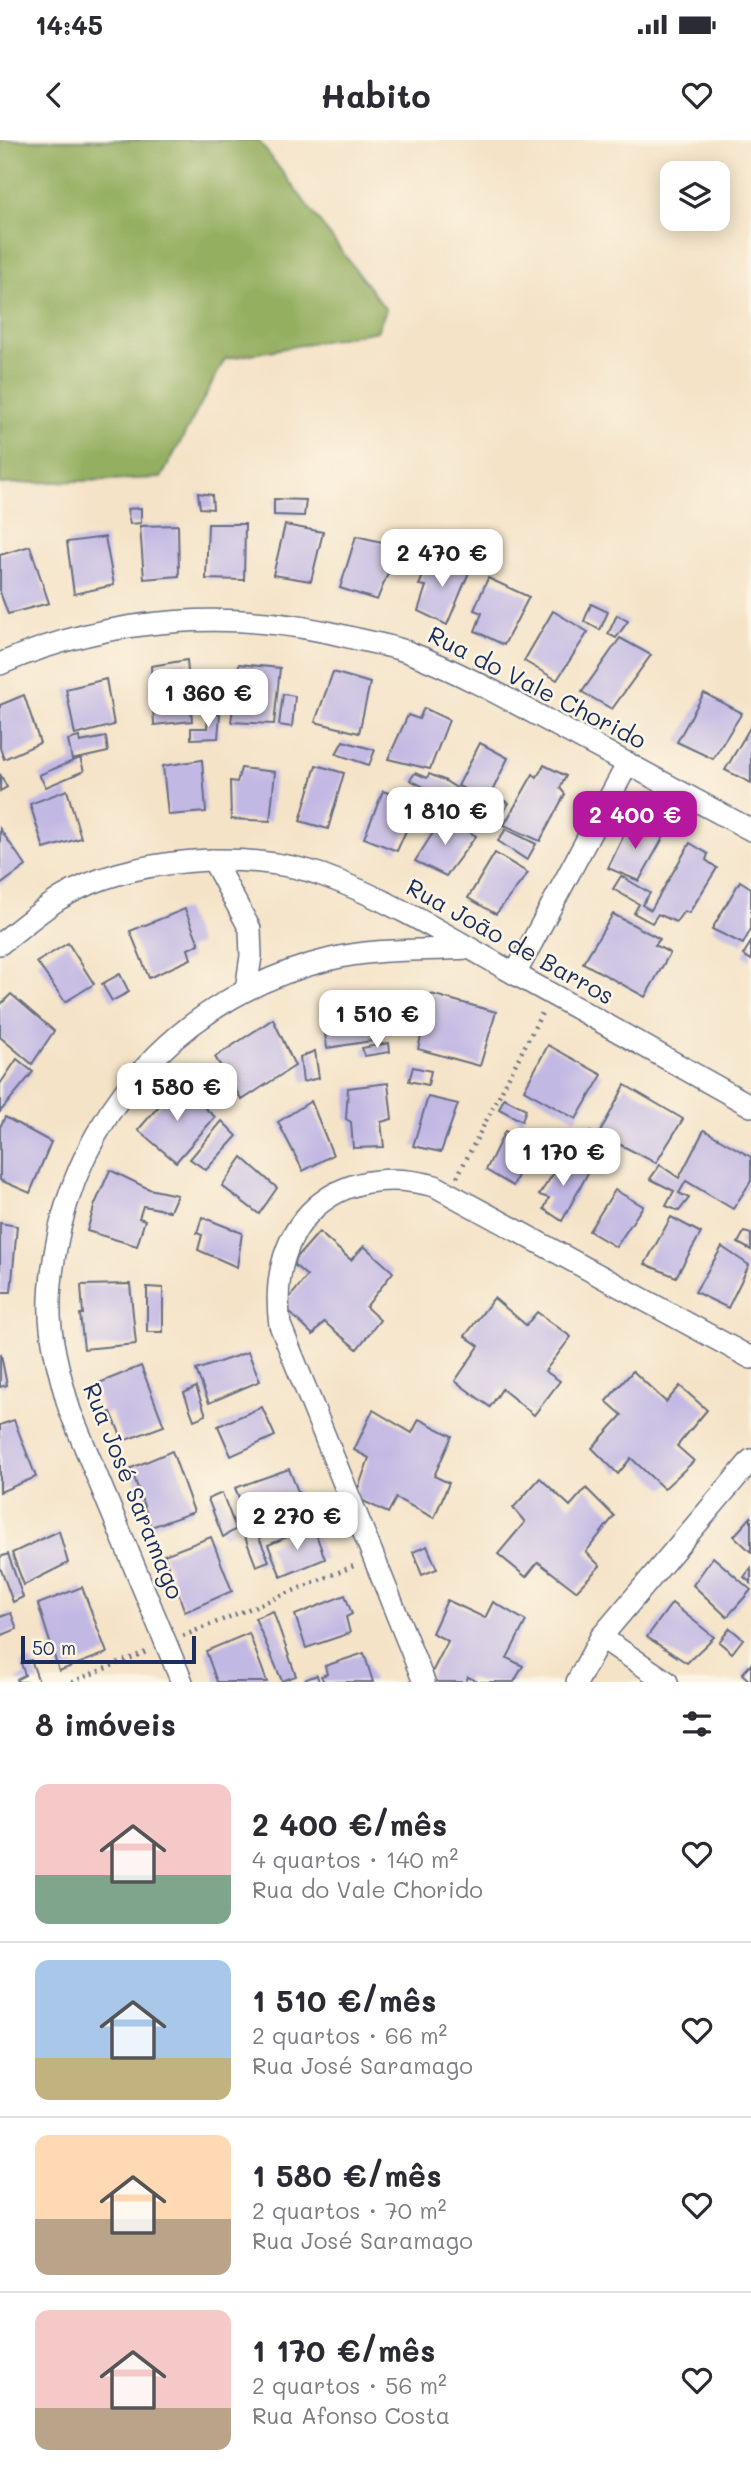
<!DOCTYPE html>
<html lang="pt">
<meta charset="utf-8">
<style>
body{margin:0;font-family:Mali,sans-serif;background:#f7f7f7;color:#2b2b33;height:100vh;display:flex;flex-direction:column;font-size:26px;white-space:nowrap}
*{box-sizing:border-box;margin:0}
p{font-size:23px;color:#7c7c81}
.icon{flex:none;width:38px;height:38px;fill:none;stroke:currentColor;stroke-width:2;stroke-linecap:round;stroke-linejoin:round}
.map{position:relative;height:1542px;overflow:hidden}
.sheet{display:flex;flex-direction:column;background:#fff;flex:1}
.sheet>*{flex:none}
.tools{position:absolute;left:660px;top:21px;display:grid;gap:14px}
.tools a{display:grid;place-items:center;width:70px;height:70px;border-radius:14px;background:#fff;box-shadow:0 4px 18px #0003;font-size:35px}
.scale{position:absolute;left:21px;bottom:18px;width:175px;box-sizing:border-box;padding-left:7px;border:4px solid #1b2f5e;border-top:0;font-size:19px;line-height:24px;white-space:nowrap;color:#1b2f5e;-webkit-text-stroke:5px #fcf5e5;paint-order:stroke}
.price{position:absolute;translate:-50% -60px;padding:0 16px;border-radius:14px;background:#fff;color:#222;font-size:23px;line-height:46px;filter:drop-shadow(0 2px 4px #0008)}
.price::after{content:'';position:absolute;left:50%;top:42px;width:21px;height:16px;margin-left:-10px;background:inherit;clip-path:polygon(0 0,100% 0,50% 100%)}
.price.on{background:#b5179e;color:#fff}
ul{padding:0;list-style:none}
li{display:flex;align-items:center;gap:21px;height:175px;padding:0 35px}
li+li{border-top:2px solid #e1e1e2}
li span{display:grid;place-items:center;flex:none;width:196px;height:140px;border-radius:14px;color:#555}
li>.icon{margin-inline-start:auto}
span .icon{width:84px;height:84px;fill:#fffc;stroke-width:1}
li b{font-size:30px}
h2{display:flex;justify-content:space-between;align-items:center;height:84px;padding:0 35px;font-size:30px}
.status{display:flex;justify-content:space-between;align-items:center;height:49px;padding:0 35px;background:#fff;direction:ltr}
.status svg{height:19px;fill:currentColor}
header{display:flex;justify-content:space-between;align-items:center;height:91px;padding:0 35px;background:#fff;font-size:32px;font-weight:700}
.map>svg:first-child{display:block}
.forest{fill:#94af60;stroke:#586f5f;stroke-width:2}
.building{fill:#c2b8e4}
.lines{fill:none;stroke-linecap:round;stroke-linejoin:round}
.street-casing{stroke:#676e83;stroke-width:24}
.path{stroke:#676e83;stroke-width:4.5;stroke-dasharray:2 5;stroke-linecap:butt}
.street{stroke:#fff;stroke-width:21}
.labels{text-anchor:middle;stroke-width:5;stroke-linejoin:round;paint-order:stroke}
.street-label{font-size:24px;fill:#1b2f5e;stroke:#fcf5e5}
</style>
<div class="status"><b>14:45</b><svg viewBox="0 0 49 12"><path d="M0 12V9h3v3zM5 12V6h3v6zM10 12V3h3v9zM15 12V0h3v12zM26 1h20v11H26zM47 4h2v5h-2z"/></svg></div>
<header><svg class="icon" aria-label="back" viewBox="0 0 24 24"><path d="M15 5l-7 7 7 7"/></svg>Habito<svg class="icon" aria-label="heart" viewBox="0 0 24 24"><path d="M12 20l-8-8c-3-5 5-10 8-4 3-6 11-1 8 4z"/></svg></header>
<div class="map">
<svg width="751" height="1542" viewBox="0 0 751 1542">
<rect width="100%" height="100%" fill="#fcf5e5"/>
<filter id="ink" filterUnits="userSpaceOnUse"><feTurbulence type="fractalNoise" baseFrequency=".0143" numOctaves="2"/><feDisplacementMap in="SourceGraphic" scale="14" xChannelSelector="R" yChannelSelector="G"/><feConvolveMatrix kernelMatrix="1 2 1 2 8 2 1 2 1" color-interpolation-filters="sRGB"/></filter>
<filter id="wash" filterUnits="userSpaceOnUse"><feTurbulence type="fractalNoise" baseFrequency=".00686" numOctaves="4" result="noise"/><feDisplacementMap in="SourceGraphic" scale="28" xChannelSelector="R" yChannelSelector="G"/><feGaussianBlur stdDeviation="1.57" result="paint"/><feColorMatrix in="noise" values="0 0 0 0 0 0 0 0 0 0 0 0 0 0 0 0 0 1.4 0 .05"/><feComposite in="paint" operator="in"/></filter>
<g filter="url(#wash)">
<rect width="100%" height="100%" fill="#f4e3c7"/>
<path class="forest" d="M0,0H258L386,170L377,191L225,219L161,338L0,344Z"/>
<g id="blocks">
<g class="building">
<path d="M198,353L212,355L213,369L200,368Z"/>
<path d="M274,359L306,360L304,376L274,375Z"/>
<path d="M141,368V383L130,384L127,369Z"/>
<path d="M208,384H245L244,440L206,439Z"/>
<path d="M178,385L179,436L144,439L140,386Z"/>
<path d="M285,385L323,392L311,441L273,435Z"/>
<path d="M356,396L399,406L377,460L340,448Z"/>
<path d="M105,397L114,445L74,454L67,402Z"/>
<path d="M30,406L49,463L8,474L0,452V415Z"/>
<path d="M432,415L470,430L447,485L418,471L426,446L419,445Z"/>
<path d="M488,438L529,457L504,505L475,491L482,473L474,470Z"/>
<path d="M591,464L608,472L600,490L584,481Z"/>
<path d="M553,471L588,492L557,540L524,521Z"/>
<path d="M617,475L628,481L616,498L608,494Z"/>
<path d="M620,498L651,515L612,569L582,552Z"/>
<path d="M187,520L192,581L154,585L151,526Z"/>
<path d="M239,524L280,528L274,584L231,582Z"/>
<path d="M333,532L370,543L359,593L315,582Z"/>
<path d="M106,539L114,585L75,595L66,549Z"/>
<path d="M704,553L742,573L713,619L677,602Z"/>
<path d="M283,554L295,556L292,587L279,585Z"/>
<path d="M24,555L40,603L4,619L0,608V565Z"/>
<path d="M424,568L449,580L430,629L388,619L408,575L419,579Z"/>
<path d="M208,574H220L218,598L191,599V588H207Z"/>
<path d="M751,586V643L725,630Z"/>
<path d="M79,597L80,602L106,597L108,612L72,620L68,600Z"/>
<path d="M343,601L375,610L369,625L336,614Z"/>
<path d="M480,603L508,618L488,660L458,646Z"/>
<path d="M80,618L84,631L46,647L39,635Z"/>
<path d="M202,620L206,672L168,675L163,626Z"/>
<path d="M316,625L344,633L328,689L300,681Z"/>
<path d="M544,625L566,636L560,648L565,654L540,701L504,685L533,634L537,637Z"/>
<path d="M241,628L275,632L270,681L231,679L230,641L237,642Z"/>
<path d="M415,633L427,638L429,634L444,640L464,653L457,664L410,640Z"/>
<path d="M0,634L7,647L0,651Z"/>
<path d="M67,650L81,698L44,709L30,664Z"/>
<path d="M383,651L418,664L397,711L364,698Z"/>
<path d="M495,656L509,663L497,683L482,676Z"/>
<path d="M443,677L476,696L446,736L415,721Z"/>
<path d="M631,680L663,698L639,741L608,728Z"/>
<path d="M0,689L26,726L0,745Z"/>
<path d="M506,689L536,704L527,720L498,701Z"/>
<path d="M690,703L708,714L706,720L717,728L689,773L684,771L676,782L658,774L652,783L634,773L639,764L613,749L621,736L650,753L642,765L651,770Z"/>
<path d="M495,713L528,733L496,774L468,758Z"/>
<path d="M740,741L751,748V789L743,804L712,789Z"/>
<path d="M185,769L199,804L188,809L191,819L149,838L130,791Z"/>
<path d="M613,774L660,799L655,805L670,813L645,857L583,823Z"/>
<path d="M751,802V820L743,815Z"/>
<path d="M68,803L94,844L65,862L37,822Z"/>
<path d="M120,834L129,852L112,861L102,844Z"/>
<path d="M11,854L54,891L32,924L0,897V865Z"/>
<path d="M378,854L384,899L327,908L321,862Z"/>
<path d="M431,854L496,872L480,926L418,909Z"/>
<path d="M273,879L295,926L242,960L215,917Z"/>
<path d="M389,903L390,912L365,916L362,908Z"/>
<path d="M548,905L602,935L576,979L524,950Z"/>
<path d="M315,911L319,938L303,942L300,917Z"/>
<path d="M17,919L33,932L0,972V944Z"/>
<path d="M413,927L431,931L428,945L409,941Z"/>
<path d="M388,943L392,979L381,982L384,1007L353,1008L351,982L346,979L348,948Z"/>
<path d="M178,944L215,977L176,1022L138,990Z"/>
<path d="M625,945L683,979L656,1023L599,994Z"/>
<path d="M428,957L458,964L441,1012L413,1006Z"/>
<path d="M504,958L526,969L522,981L499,969Z"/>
<path d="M311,961L333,1015L303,1031L278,982Z"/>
<path d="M5,977L51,1002L30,1053L0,1040V987Z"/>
<path d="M222,981L237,996L206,1030L190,1019Z"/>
<path d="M704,990L751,1017V1041L733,1069L686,1041L679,1053L689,1058L679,1071L666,1066L674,1051L650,1039L660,1025L679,1038Z"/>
<path d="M505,991L532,1005L513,1046L486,1030Z"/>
<path d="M590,992L607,1001L600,1014L583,1004Z"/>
<path d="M242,1017L277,1048L259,1074L222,1046Z"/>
<path d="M564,1018L589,1031L562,1081L544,1069L549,1058L539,1055Z"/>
<path d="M110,1030L149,1049L177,1055L170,1071L143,1066L139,1078L145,1080L137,1106L87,1091L95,1064Z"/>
<path d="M615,1050L643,1066L616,1107L589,1091Z"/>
<path d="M202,1077L242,1093L237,1127L198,1110L202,1095L197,1093Z"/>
<path d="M671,1077L701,1093L676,1137L645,1124Z"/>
<path d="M0,1083L17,1086L11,1152H0Z"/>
<path d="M319,1092L351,1120L364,1106L393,1132L366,1167L380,1180L357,1209L324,1182L313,1195L283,1166L307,1136L292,1123Z"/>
<path d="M744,1092L751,1094V1110L738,1103Z"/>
<path d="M722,1107L749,1125L728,1168L695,1152Z"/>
<path d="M130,1144L136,1204L84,1209L80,1174H83L81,1145Z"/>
<path d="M147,1147L163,1148V1192H147Z"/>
<path d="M494,1158L526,1185L537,1172L571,1197L545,1231L560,1241L534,1275L502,1249L490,1267L455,1241L479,1206L465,1196Z"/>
<path d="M248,1212L260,1241L209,1263L196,1230Z"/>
<path d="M1,1215L7,1245L0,1247V1216Z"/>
<path d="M141,1226L164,1286L123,1301L111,1272L104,1274L94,1245Z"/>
<path d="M633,1231L666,1262L680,1246L707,1270L677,1306L694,1321L664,1349L631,1318L618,1334L592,1308L622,1275L606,1261Z"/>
<path d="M196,1247L206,1275L194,1280L184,1253Z"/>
<path d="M262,1267L275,1296L231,1316L218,1286Z"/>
<path d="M373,1270L412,1293L419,1279L452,1296L434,1336L449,1343L434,1378L396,1358L388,1373L355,1357L369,1318L354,1310Z"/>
<path d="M14,1280L36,1337L0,1352V1285Z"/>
<path d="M172,1311L194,1372L151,1387L131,1328Z"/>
<path d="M289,1329L299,1354L247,1377L235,1348Z"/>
<path d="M540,1338L570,1366L586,1348L614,1376L586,1412L600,1426L576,1451L538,1422L526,1437L498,1414L525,1382L513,1368Z"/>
<path d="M222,1353L236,1389L223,1397L208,1359Z"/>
<path d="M751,1377V1412L734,1396Z"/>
<path d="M313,1386L325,1419L281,1437L268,1405Z"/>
<path d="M59,1391L68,1423L24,1445L12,1413Z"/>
<path d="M257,1393L269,1421L256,1426L245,1397Z"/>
<path d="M211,1397L232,1451L185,1472L164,1415Z"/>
<path d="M427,1406L437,1429L422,1435L413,1412Z"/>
<path d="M8,1414L23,1457L13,1462L0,1427V1417Z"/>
<path d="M713,1417L751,1450L727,1477L693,1445Z"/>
<path d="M751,1428V1443L744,1437Z"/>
<path d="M82,1447L107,1513L59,1531L38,1464Z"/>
<path d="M345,1455L352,1474L346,1477L350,1493L306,1508L295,1475Z"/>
<path d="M447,1460L485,1478L493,1462L526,1481L507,1518L523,1526L514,1542H478L468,1537L466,1542H438L429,1538L448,1501L432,1493Z"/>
<path d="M672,1463L714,1497L687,1523L647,1497Z"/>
<path d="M273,1471L296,1536L282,1541L255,1478Z"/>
<path d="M11,1473L17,1489L0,1496V1477Z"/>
<path d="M730,1488L743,1499L732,1513L719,1502Z"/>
<path d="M249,1493L267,1542H217L206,1511Z"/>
<path d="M364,1513L373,1542H324L321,1536L327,1534L325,1526Z"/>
<path d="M31,1520L39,1542H18L17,1539L25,1535L21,1523Z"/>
<path d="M751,1524V1542L742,1534Z"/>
<path d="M317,1535L319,1542H304V1540Z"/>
</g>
</g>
</g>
<g filter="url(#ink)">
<use href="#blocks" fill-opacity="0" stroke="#676e83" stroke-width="2"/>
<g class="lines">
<defs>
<g id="street">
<path d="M0,524C113,475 239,468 357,499C374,503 392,506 408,512C465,534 517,564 569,592C630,625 691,658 751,690"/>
<path d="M213,720L250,789L251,816L246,850"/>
<path d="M0,804C19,789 39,772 59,759C127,717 247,709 322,735C386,758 447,795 506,829C588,874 669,920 751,966"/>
<path d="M515,834L628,623"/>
<path d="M601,1497L667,1542"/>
<path d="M182,1542L70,1271C62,1244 54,1216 51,1188C47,1156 53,1120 60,1088C92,954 196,851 331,819C376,808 423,811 468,808"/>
<path d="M424,1542L280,1185C266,1085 335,1019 435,1046L751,1218"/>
<path d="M577,1542L601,1497L751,1320"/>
</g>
</defs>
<use href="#street" class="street-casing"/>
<g class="path">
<path d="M457,1037L543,871"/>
<path d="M183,1496L356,1425"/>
<path d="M72,1542L146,1512"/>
</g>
<use href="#street" class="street"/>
</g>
</g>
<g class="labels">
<g class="street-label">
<text transform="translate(537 548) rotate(27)" y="8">Rua do Vale Chorido</text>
<text transform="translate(510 802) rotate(29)" y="8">Rua João de Barros</text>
<text transform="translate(133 1351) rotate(68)" y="8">Rua José Saramago</text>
</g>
</g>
</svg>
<div class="tools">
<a><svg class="icon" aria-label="layers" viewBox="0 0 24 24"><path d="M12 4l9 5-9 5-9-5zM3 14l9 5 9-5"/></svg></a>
</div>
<div class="scale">50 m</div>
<b class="price" style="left:442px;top:449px">2 470 €</b>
<b class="price" style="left:208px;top:589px">1 360 €</b>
<b class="price" style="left:445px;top:707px">1 810 €</b>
<b class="price on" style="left:635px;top:711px">2 400 €</b>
<b class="price" style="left:377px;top:910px">1 510 €</b>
<b class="price" style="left:177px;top:983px">1 580 €</b>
<b class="price" style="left:563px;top:1048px">1 170 €</b>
<b class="price" style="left:297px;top:1412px">2 270 €</b>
</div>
<section class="sheet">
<h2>8 imóveis<svg class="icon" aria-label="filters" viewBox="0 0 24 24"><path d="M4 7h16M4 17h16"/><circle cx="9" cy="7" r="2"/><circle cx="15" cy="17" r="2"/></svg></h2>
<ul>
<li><span style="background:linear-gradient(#f6c9c9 65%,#7fa58c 0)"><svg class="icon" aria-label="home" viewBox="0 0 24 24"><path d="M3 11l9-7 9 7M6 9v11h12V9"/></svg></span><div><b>2 400 €/mês</b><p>4 quartos · 140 m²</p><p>Rua do Vale Chorido</p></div><svg class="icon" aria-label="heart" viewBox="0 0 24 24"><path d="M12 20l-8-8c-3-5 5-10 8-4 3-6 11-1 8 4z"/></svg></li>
<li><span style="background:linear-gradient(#a9c7e8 70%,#c2b280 0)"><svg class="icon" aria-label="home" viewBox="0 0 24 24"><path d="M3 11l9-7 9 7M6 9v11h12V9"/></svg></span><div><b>1 510 €/mês</b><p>2 quartos · 66 m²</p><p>Rua José Saramago</p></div><svg class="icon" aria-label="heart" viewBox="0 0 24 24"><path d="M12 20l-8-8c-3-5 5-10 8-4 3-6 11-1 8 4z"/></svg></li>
<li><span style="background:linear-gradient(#ffd9b3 60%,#b9a48a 0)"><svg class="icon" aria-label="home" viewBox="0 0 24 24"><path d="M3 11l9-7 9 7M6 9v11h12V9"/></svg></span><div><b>1 580 €/mês</b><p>2 quartos · 70 m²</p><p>Rua José Saramago</p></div><svg class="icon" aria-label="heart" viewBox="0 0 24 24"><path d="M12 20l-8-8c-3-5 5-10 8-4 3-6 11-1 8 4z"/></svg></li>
<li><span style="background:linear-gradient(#f6c9c9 70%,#b9a48a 0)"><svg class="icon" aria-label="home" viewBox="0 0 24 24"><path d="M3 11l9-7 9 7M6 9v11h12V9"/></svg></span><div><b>1 170 €/mês</b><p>2 quartos · 56 m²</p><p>Rua Afonso Costa</p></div><svg class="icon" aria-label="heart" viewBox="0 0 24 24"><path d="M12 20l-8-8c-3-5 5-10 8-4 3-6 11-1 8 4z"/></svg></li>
</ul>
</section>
